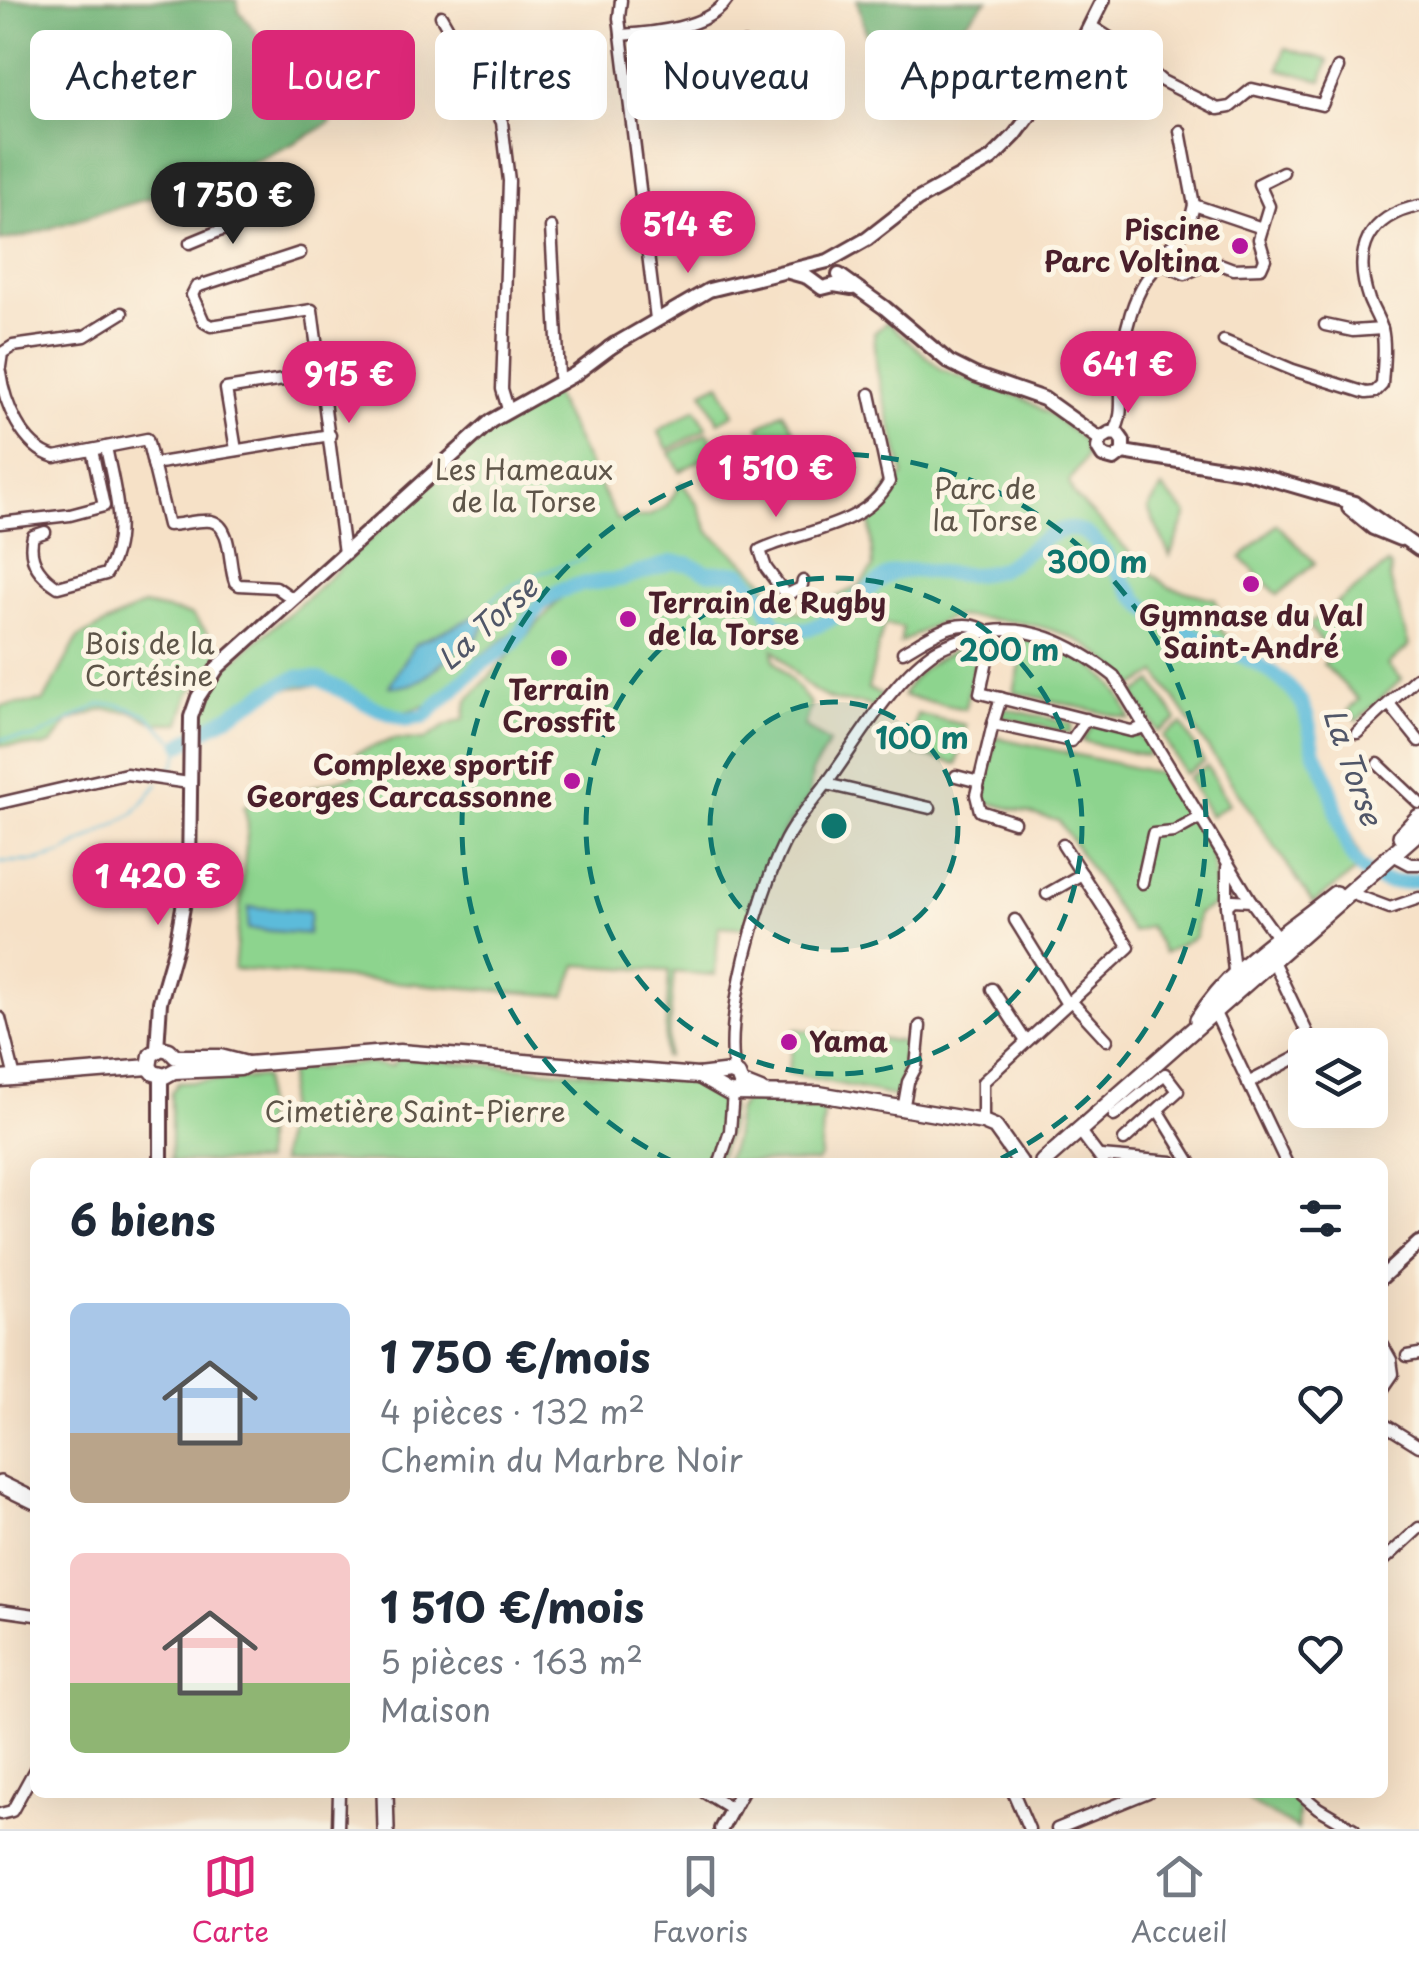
<!DOCTYPE html>
<html lang="fr">
<meta charset="utf-8">
<style>
body{margin:0;font-family:"Playpen Sans",sans-serif;background:#f2f2f3;color:#1f2937;height:100vh;display:flex;flex-direction:column;font-size:38px;white-space:nowrap}
*{box-sizing:border-box;margin:0}
p{font-size:32px;color:#747a83}
.icon{flex:none;width:55px;height:55px;fill:none;stroke:currentColor;stroke-width:2;stroke-linecap:round;stroke-linejoin:round}
.map{position:relative;flex:1;overflow:hidden}
.panel{position:absolute;left:30px;top:1158px;width:1358px;height:640px;display:flex;flex-direction:column;background:#fff;border-radius:15px;box-shadow:0 10px 40px #0002}
.panel>*{flex:none}
.top-card{position:absolute;left:30px;top:30px;width:1360px;height:90px;display:flex;gap:20px}
.tools{position:absolute;left:1288px;top:1028px;display:grid;gap:20px}
.tools a{display:grid;place-items:center;width:100px;height:100px;border-radius:15px;background:#fff;box-shadow:0 10px 40px #0002;font-size:50px}
.price{position:absolute;translate:-50% -85px;padding:0 22px;border-radius:35px;background:#db2777;color:#fff;font-size:32px;line-height:65px;filter:drop-shadow(0 2px 5px #0008)}
.price::after{content:'';position:absolute;left:50%;top:60px;width:30px;height:22px;margin-left:-15px;background:inherit;clip-path:polygon(0 0,100% 0,50% 100%)}
.price.current{background:#222;color:#fff}
ul{padding:0;list-style:none}
li{display:flex;align-items:center;gap:30px;height:250px;padding:0 40px}
li span{display:grid;place-items:center;flex:none;width:280px;height:200px;border-radius:15px;color:#555}
li>.icon{margin-inline-start:auto}
span .icon{width:120px;height:120px;fill:#fffc;stroke-width:1}
li b{font-size:42px}
h2{display:flex;justify-content:space-between;align-items:center;height:120px;padding:0 40px;font-size:42px}
.pill{padding:0 35px;border-radius:15px;background:#fff;box-shadow:0 10px 40px #0002;font-size:35px;line-height:90px}
.pill.current{background:#db2777;color:#fff}
.tab-bar{display:flex;justify-content:space-around;align-items:center;height:140px;border-top:2px solid #e0e1e3;background:#fff;font-size:28px;color:#747a83}
.tab-bar a{display:grid;justify-items:center;gap:5px}
.tab-bar .current{color:#db2777}
.map>svg:first-child{display:block}
.green{fill:#8dd48e;stroke:#6c7a5c;stroke-width:2.5}
.forest{fill:#72b679;stroke:#5e6a52;stroke-width:2.5}
.water{fill:#5cbbda;stroke:#536d82;stroke-width:2.5}
.lines{fill:none;stroke-linecap:round;stroke-linejoin:round}
.stream{stroke:#5cbbda;stroke-width:2.5}
.river{stroke:#5cbbda;stroke-width:15}
.minor-casing{stroke:#643c42;stroke-width:15}
.tertiary-casing{stroke:#643c42;stroke-width:18}
.secondary-casing{stroke:#643c42;stroke-width:19}
.primary-casing{stroke:#643c42;stroke-width:20}
.minor{stroke:#fff;stroke-width:10}
.tertiary{stroke:#fff;stroke-width:12}
.secondary{stroke:#fff;stroke-width:14}
.primary{stroke:#fff;stroke-width:15}
.ring{fill:none;stroke:#0f766e;stroke-width:5;stroke-dasharray:18 12}
.poi-dot{fill:#b5179e;stroke:#fcf5e5;stroke-width:4}
.labels{text-anchor:middle;stroke-width:10;stroke-linejoin:round;paint-order:stroke}
.poi-label{font-size:28px;font-weight:bold;fill:#4a1f2b;stroke:#fcf5e5;text-anchor:end}
.park-label{font-size:28px;fill:#5e5549;stroke:#fcf5e5}
.water-label{font-size:30px;font-style:italic;fill:#505668;stroke:#fcf5e5}
.centre{fill:#0f766e;stroke:#fcf5e5;stroke-width:5}
.ring-label{font-size:30px;text-anchor:middle;font-weight:bold;fill:#0f766e;stroke:#fcf5e5;stroke-width:10;stroke-linejoin:round;paint-order:stroke}
</style>
<div class="map">
<svg width="1419" height="1829" viewBox="0 0 1419 1829">
<rect width="100%" height="100%" fill="#fcf5e5"/>
<filter id="ink" filterUnits="userSpaceOnUse"><feTurbulence type="fractalNoise" baseFrequency=".01" numOctaves="2"/><feDisplacementMap in="SourceGraphic" scale="20" xChannelSelector="R" yChannelSelector="G"/><feConvolveMatrix kernelMatrix="1 2 1 2 8 2 1 2 1" color-interpolation-filters="sRGB"/></filter>
<filter id="wash" filterUnits="userSpaceOnUse"><feTurbulence type="fractalNoise" baseFrequency=".0048" numOctaves="4" result="noise"/><feDisplacementMap in="SourceGraphic" scale="40" xChannelSelector="R" yChannelSelector="G"/><feGaussianBlur stdDeviation="2.25" result="paint"/><feColorMatrix in="noise" values="0 0 0 0 0 0 0 0 0 0 0 0 0 0 0 0 0 1.4 0 .05"/><feComposite in="paint" operator="in"/></filter>
<g filter="url(#wash)">
<rect width="100%" height="100%" fill="#f6e1c7"/>
<g class="green">
<path d="M1285,48L1328,60L1322,81L1279,69Z"/>
<path d="M887,322L942,370L1022,398L1053,416L1084,441L1086,457L1069,482L1074,495L1149,572L1169,587L1215,599L1220,613V629L1253,663L1305,702L1312,728V749L1364,865L1313,903L1157,673L1131,688C1098,638 1045,623 988,619C976,618 960,615 949,618C932,624 916,635 900,643L903,628L884,624L868,689L883,695L874,708C862,701 855,704 842,702C809,697 793,669 773,649L774,660L811,704L804,726L829,743L812,772L809,798L785,829L763,880L748,928L719,926L715,975L674,972L667,1057H664L669,971L577,965L565,996L234,969L248,825L244,806L355,775L356,753L394,739L424,740L445,726L464,719L467,701L561,598L478,658L445,700L392,716L334,683L282,689L192,740L203,701L225,668L308,597L495,423L552,391L617,520L649,516L666,506L682,483L698,505L709,532L750,567L764,581L775,601L788,611H807L859,586L873,568L869,510L876,509L888,488L904,476L877,372L874,333Z"/>
<path d="M720,383L734,414L718,422L703,391Z"/>
<path d="M696,409L707,428L668,450L658,431Z"/>
<path d="M783,412L800,440L776,455L759,427Z"/>
<path d="M708,433L718,451L680,471L670,453Z"/>
<path d="M1162,488L1187,514L1170,556L1148,509Z"/>
<path d="M1277,524L1315,563L1278,595L1241,558Z"/>
<path d="M1388,564L1391,567L1390,579L1409,646L1388,665L1402,679L1357,721L1348,710L1359,700L1323,664L1332,656L1308,625Z"/>
<path d="M143,605L192,615L224,652L189,694L180,723H155L133,712L104,709L69,721L52,744L43,747L0,745V706L44,701L78,638Z"/>
<path d="M1021,635C1066,648 1117,669 1130,719L1014,692L1025,644L1019,642Z"/>
<path d="M979,641L965,709L903,696C914,667 952,650 979,641Z"/>
<path d="M1153,682L1177,720L1158,732L1134,694Z"/>
<path d="M1003,708L1072,724L1070,733L1000,716Z"/>
<path d="M917,714L966,725L957,764L909,752Z"/>
<path d="M1094,724L1137,735L1150,746L1147,756L1082,741Z"/>
<path d="M1182,724L1204,762L1185,774L1163,736Z"/>
<path d="M996,737L1159,773L1177,804L1183,802L1211,847L1217,904L1198,913L1195,937L1164,953L1149,926L1132,932L1059,821L982,801Z"/>
<path d="M1207,766L1229,804L1210,816L1188,778Z"/>
<path d="M795,1029L906,1042L898,1097L788,1073Z"/>
<path d="M400,1058L692,1081L731,1100L728,1134L717,1162H280L290,1071L366,1063L391,1066Z"/>
<path d="M264,1077V1162H171V1093L178,1083Z"/>
<path d="M753,1097L825,1103L820,1157L817,1162H725C728,1155 732,1147 734,1139C737,1121 732,1103 753,1097Z"/>
<path d="M1244,1793H1284L1299,1801L1297,1829L1250,1802Z"/>
</g>
<g class="forest">
<path d="M0,0H237L239,11L268,47L324,53L331,122C240,180 127,202 26,236L0,241Z"/>
<path d="M857,0H987L886,105Z"/>
</g>
<g class="water">
<path d="M480,614L485,623L478,637C447,649 428,692 389,686L415,644Z"/>
<path d="M249,907L310,911L308,934L248,929Z"/>
</g>
<g class="lines">
<g class="stream">
<path d="M486,609C499,583 557,567 584,559"/>
<path d="M489,616L507,611L530,594"/>
<path d="M0,739L35,738L99,705L116,704L146,714L172,739L182,744L175,764L167,774"/>
<path d="M0,862L37,861L61,854L133,814L158,784"/>
</g>
<path class="river" d="M182,744L281,684L298,677L320,679L375,708L405,719L424,717L480,665L514,642L540,605L559,591L578,585L621,579L673,562L689,564L707,572L741,573L759,592L775,624C823,647 858,591 892,573C926,565 964,582 998,570C1023,561 1048,524 1077,530C1102,535 1122,586 1141,603C1187,644 1266,649 1301,702C1310,717 1310,736 1315,753C1318,760 1323,766 1325,773C1347,826 1339,897 1419,880"/>
</g>
</g>
<g filter="url(#ink)">
<g class="lines">
<defs>
<g id="minor">
<path d="M621,0L619,18L656,319"/>
<path d="M441,16L502,122L509,181L502,389L508,409"/>
<path d="M1091,26L1113,40L1162,81L1218,109L1230,107L1252,89L1322,105L1338,68"/>
<path d="M621,35C653,33 708,28 727,0"/>
<path d="M628,92L680,85L744,44L749,49"/>
<path d="M1194,205L1262,228"/>
<path d="M551,227L559,376L562,382"/>
<path d="M190,243L219,231L262,220"/>
<path d="M300,253L196,287L192,295L204,322L211,326L312,310L344,553"/>
<path d="M1160,263L1185,274L1212,261L1233,269L1261,268L1265,259L1259,239L1269,206L1259,184L1283,172"/>
<path d="M1325,325L1353,331L1382,329"/>
<path d="M1224,341L1293,370L1366,393L1375,392L1382,385C1383,367 1386,346 1382,329C1379,319 1373,310 1369,300C1352,251 1368,216 1419,206"/>
<path d="M0,367L2,353L13,346L85,336L122,313"/>
<path d="M0,372C4,402 22,448 55,457L147,439L168,525C181,525 198,519 211,521C233,526 228,565 235,582L239,585L276,587L293,599"/>
<path d="M1114,433C1124,415 1120,400 1121,380C1121,340 1132,283 1166,259L1167,250C1182,236 1190,225 1194,205L1180,131"/>
<path d="M236,450L226,389L321,374"/>
<path d="M153,464L330,435"/>
<path d="M0,523L70,515L104,506L92,450"/>
<path d="M45,532L33,536C27,559 39,575 58,587L106,574C130,535 114,489 106,447"/>
<path d="M803,581L801,588L786,595L766,568L760,550C803,530 865,527 889,482L870,394"/>
<path d="M993,632L980,693L1131,731L1145,727"/>
<path d="M903,652C930,637 960,612 989,633"/>
<path d="M1001,698L993,724L1071,741L1086,719"/>
<path d="M1390,705L1419,741"/>
<path d="M993,724L976,795L980,811L1014,822"/>
<path d="M1357,733L1416,678"/>
<path d="M1378,764L1419,803"/>
<path d="M956,776L979,782"/>
<path d="M826,784L930,808"/>
<path d="M0,803L126,774L189,783"/>
<path d="M1393,855L1410,864H1419"/>
<path d="M1142,883L1153,834L1174,832L1201,817"/>
<path d="M1350,893L1390,908L1419,898"/>
<path d="M1047,894L1082,874"/>
<path d="M1227,905V867"/>
<path d="M1015,920L1067,1004"/>
<path d="M1273,961L1313,1045"/>
<path d="M1232,977L1234,971L1227,906L1233,900L1251,901L1277,937"/>
<path d="M992,989L1025,1040"/>
<path d="M1071,1001L1107,1040"/>
<path d="M1215,1013L1286,1162"/>
<path d="M0,1018L15,1078"/>
<path d="M735,1073C723,1016 758,897 783,845C793,823 813,802 827,783C857,742 891,682 932,653C943,645 961,640 974,635C1025,619 1074,645 1114,676L1251,901"/>
<path d="M1248,1083L1305,1053"/>
<path d="M903,1110L908,1082L916,1067L920,1026"/>
<path d="M1158,1110L1190,1162"/>
<path d="M1114,1116L1165,1074L1178,1091L1124,1140"/>
<path d="M983,1122V1082L1129,947L1063,845"/>
<path d="M1079,1130L1103,1162"/>
<path d="M1101,1156L1172,1162"/>
<path d="M720,1162L730,1131L733,1093"/>
<path d="M1382,1344L1391,1360L1393,1374L1382,1390"/>
<path d="M1407,1356L1419,1354"/>
<path d="M1382,1423L1419,1446"/>
<path d="M1382,1562L1419,1528"/>
<path d="M0,1610L35,1615"/>
<path d="M704,1792L730,1808"/>
<path d="M1013,1792L1029,1829"/>
<path d="M1299,1792L1318,1808L1354,1829"/>
<path d="M0,1814L12,1811L35,1769"/>
<path d="M338,1829L339,1792"/>
<path d="M1057,1829L1148,1792"/>
</g>
<g id="tertiary">
<path d="M789,272L807,277L822,288L834,285L852,288"/>
<path d="M839,275L885,308L949,362L975,375L1044,399L1100,439"/>
<path d="M609,348L709,290L828,261L867,239L917,200L991,159L1015,135L1078,50L1103,0"/>
<path d="M1100,439L1098,448L1103,456L1114,459L1123,452"/>
<path d="M1100,439L1110,433L1118,434L1123,441V452"/>
<path d="M1123,452L1247,472L1354,503L1419,549"/>
<path d="M1349,508L1373,528L1400,539"/>
<path d="M157,1049L160,1002L176,946L189,874L191,717L198,697L218,667L491,421L575,374L615,344"/>
<path d="M161,1162V1076"/>
<path d="M1382,1277L1419,1243"/>
<path d="M721,1829L741,1792"/>
</g>
<g id="secondary">
<path d="M149,1067L154,1073L165,1076L174,1071L240,1068L248,1064L400,1052L698,1076L731,1072L738,1075L741,1083L761,1091"/>
<path d="M149,1067L151,1055L161,1048L169,1050L176,1057H220L247,1064"/>
<path d="M699,1076L729,1093L819,1094L983,1122L995,1127L1020,1162"/>
<path d="M0,1079L149,1067"/>
</g>
<g id="primary">
<path d="M1401,836L1419,817"/>
<path d="M1198,1020C1231,966 1287,933 1335,894"/>
<path d="M1043,1162L1419,831"/>
<path d="M0,1484L35,1501"/>
<path d="M385,1792L386,1829"/>
</g>
</defs>
<use href="#minor" class="minor-casing"/>
<use href="#tertiary" class="tertiary-casing"/>
<use href="#secondary" class="secondary-casing"/>
<use href="#primary" class="primary-casing"/>
<use href="#minor" class="minor"/>
<use href="#tertiary" class="tertiary"/>
<use href="#secondary" class="secondary"/>
<use href="#primary" class="primary"/>
</g>
</g>
<circle cx="834" cy="826" r="124" fill="#0f766e" fill-opacity=".12"/>
<g class="ring">
<circle cx="834" cy="826" r="124"/>
<circle cx="834" cy="826" r="248"/>
<path d="M674 1162A372 372 0 1 1 994 1162"/>
</g>
<g class="poi-dot">
<circle cx="1240" cy="246" r="10"/>
<circle cx="1251" cy="584" r="10"/>
<circle cx="628" cy="619" r="10"/>
<circle cx="559" cy="658" r="10"/>
<circle cx="572" cy="781" r="10"/>
<circle cx="789" cy="1042" r="10"/>
</g>
<g class="labels">
<g class="poi-label">
<text x="1220" y="240">Piscine<tspan x="1220" dy="32">Parc Voltina</tspan></text>
<text x="648" y="613" text-anchor="start">Terrain de Rugby<tspan x="648" dy="32">de la Torse</tspan></text>
<text x="1251" y="626" text-anchor="middle">Gymnase du Val<tspan x="1251" dy="32">Saint-André</tspan></text>
<text x="559" y="700" text-anchor="middle">Terrain<tspan x="559" dy="32">Crossfit</tspan></text>
<text x="552" y="775">Complexe sportif<tspan x="552" dy="32">Georges Carcassonne</tspan></text>
<text x="809" y="1052" text-anchor="start">Yama</text>
</g>
<g class="park-label">
<text x="524" y="480">Les Hameaux<tspan x="524" dy="32">de la Torse</tspan></text>
<text x="985" y="499">Parc de<tspan x="985" dy="32">la Torse</tspan></text>
<text x="149" y="654">Bois de la<tspan x="149" dy="32">Cortésine</tspan></text>
<text x="415" y="1122">Cimetière Saint-Pierre</text>
</g>
<g class="water-label">
<text transform="translate(488 624) rotate(-42)" y="10">La Torse</text>
<text transform="translate(1352 767) rotate(71)" y="10">La Torse</text>
</g>
</g>
<circle cx="834" cy="826" r="15" class="centre"/>
<g class="ring-label">
<text x="1097" y="573">300 m</text>
<text x="1009" y="661">200 m</text>
<text x="922" y="749">100 m</text>
</g>
</svg>
<div class="tools">
<a><svg class="icon" aria-label="layers" viewBox="0 0 24 24"><path d="M12 4l9 5-9 5-9-5zM3 14l9 5 9-5"/></svg></a>
</div>
<b class="price current" style="left:233px;top:247px">1 750 €</b>
<b class="price" style="left:688px;top:276px">514 €</b>
<b class="price" style="left:1128px;top:416px">641 €</b>
<b class="price" style="left:349px;top:426px">915 €</b>
<b class="price" style="left:776px;top:520px">1 510 €</b>
<b class="price" style="left:158px;top:928px">1 420 €</b>
<div class="top-card">
<a class="pill">Acheter</a>
<a class="pill current">Louer</a>
<a class="pill">Filtres</a>
<a class="pill">Nouveau</a>
<a class="pill">Appartement</a>
</div>
<section class="panel">
<h2>6 biens<svg class="icon" aria-label="filters" viewBox="0 0 24 24"><path d="M4 7h16M4 17h16"/><circle cx="9" cy="7" r="2"/><circle cx="15" cy="17" r="2"/></svg></h2>
<ul>
<li><span style="background:linear-gradient(#a9c7e8 65%,#b9a48a 0)"><svg class="icon" aria-label="home" viewBox="0 0 24 24"><path d="M3 11l9-7 9 7M6 9v11h12V9"/></svg></span><div><b>1 750 €/mois</b><p>4 pièces · 132 m²</p><p>Chemin du Marbre Noir</p></div><svg class="icon" aria-label="heart" viewBox="0 0 24 24"><path d="M12 20l-8-8c-3-5 5-10 8-4 3-6 11-1 8 4z"/></svg></li>
<li><span style="background:linear-gradient(#f6c9c9 65%,#8fb573 0)"><svg class="icon" aria-label="home" viewBox="0 0 24 24"><path d="M3 11l9-7 9 7M6 9v11h12V9"/></svg></span><div><b>1 510 €/mois</b><p>5 pièces · 163 m²</p><p>Maison</p></div><svg class="icon" aria-label="heart" viewBox="0 0 24 24"><path d="M12 20l-8-8c-3-5 5-10 8-4 3-6 11-1 8 4z"/></svg></li>
</ul>
</section>
</div>
<nav class="tab-bar">
<a class="current"><svg class="icon" aria-label="map" viewBox="0 0 24 24"><path d="M3 6l6-2 6 2 6-2v14l-6 2-6-2-6 2zM9 4v14M15 6v14"/></svg>Carte</a>
<a><svg class="icon" aria-label="saved" viewBox="0 0 24 24"><path d="M7 4h10v16l-5-4-5 4z"/></svg>Favoris</a>
<a><svg class="icon" aria-label="home" viewBox="0 0 24 24"><path d="M3 11l9-7 9 7M6 9v11h12V9"/></svg>Accueil</a>
</nav>
